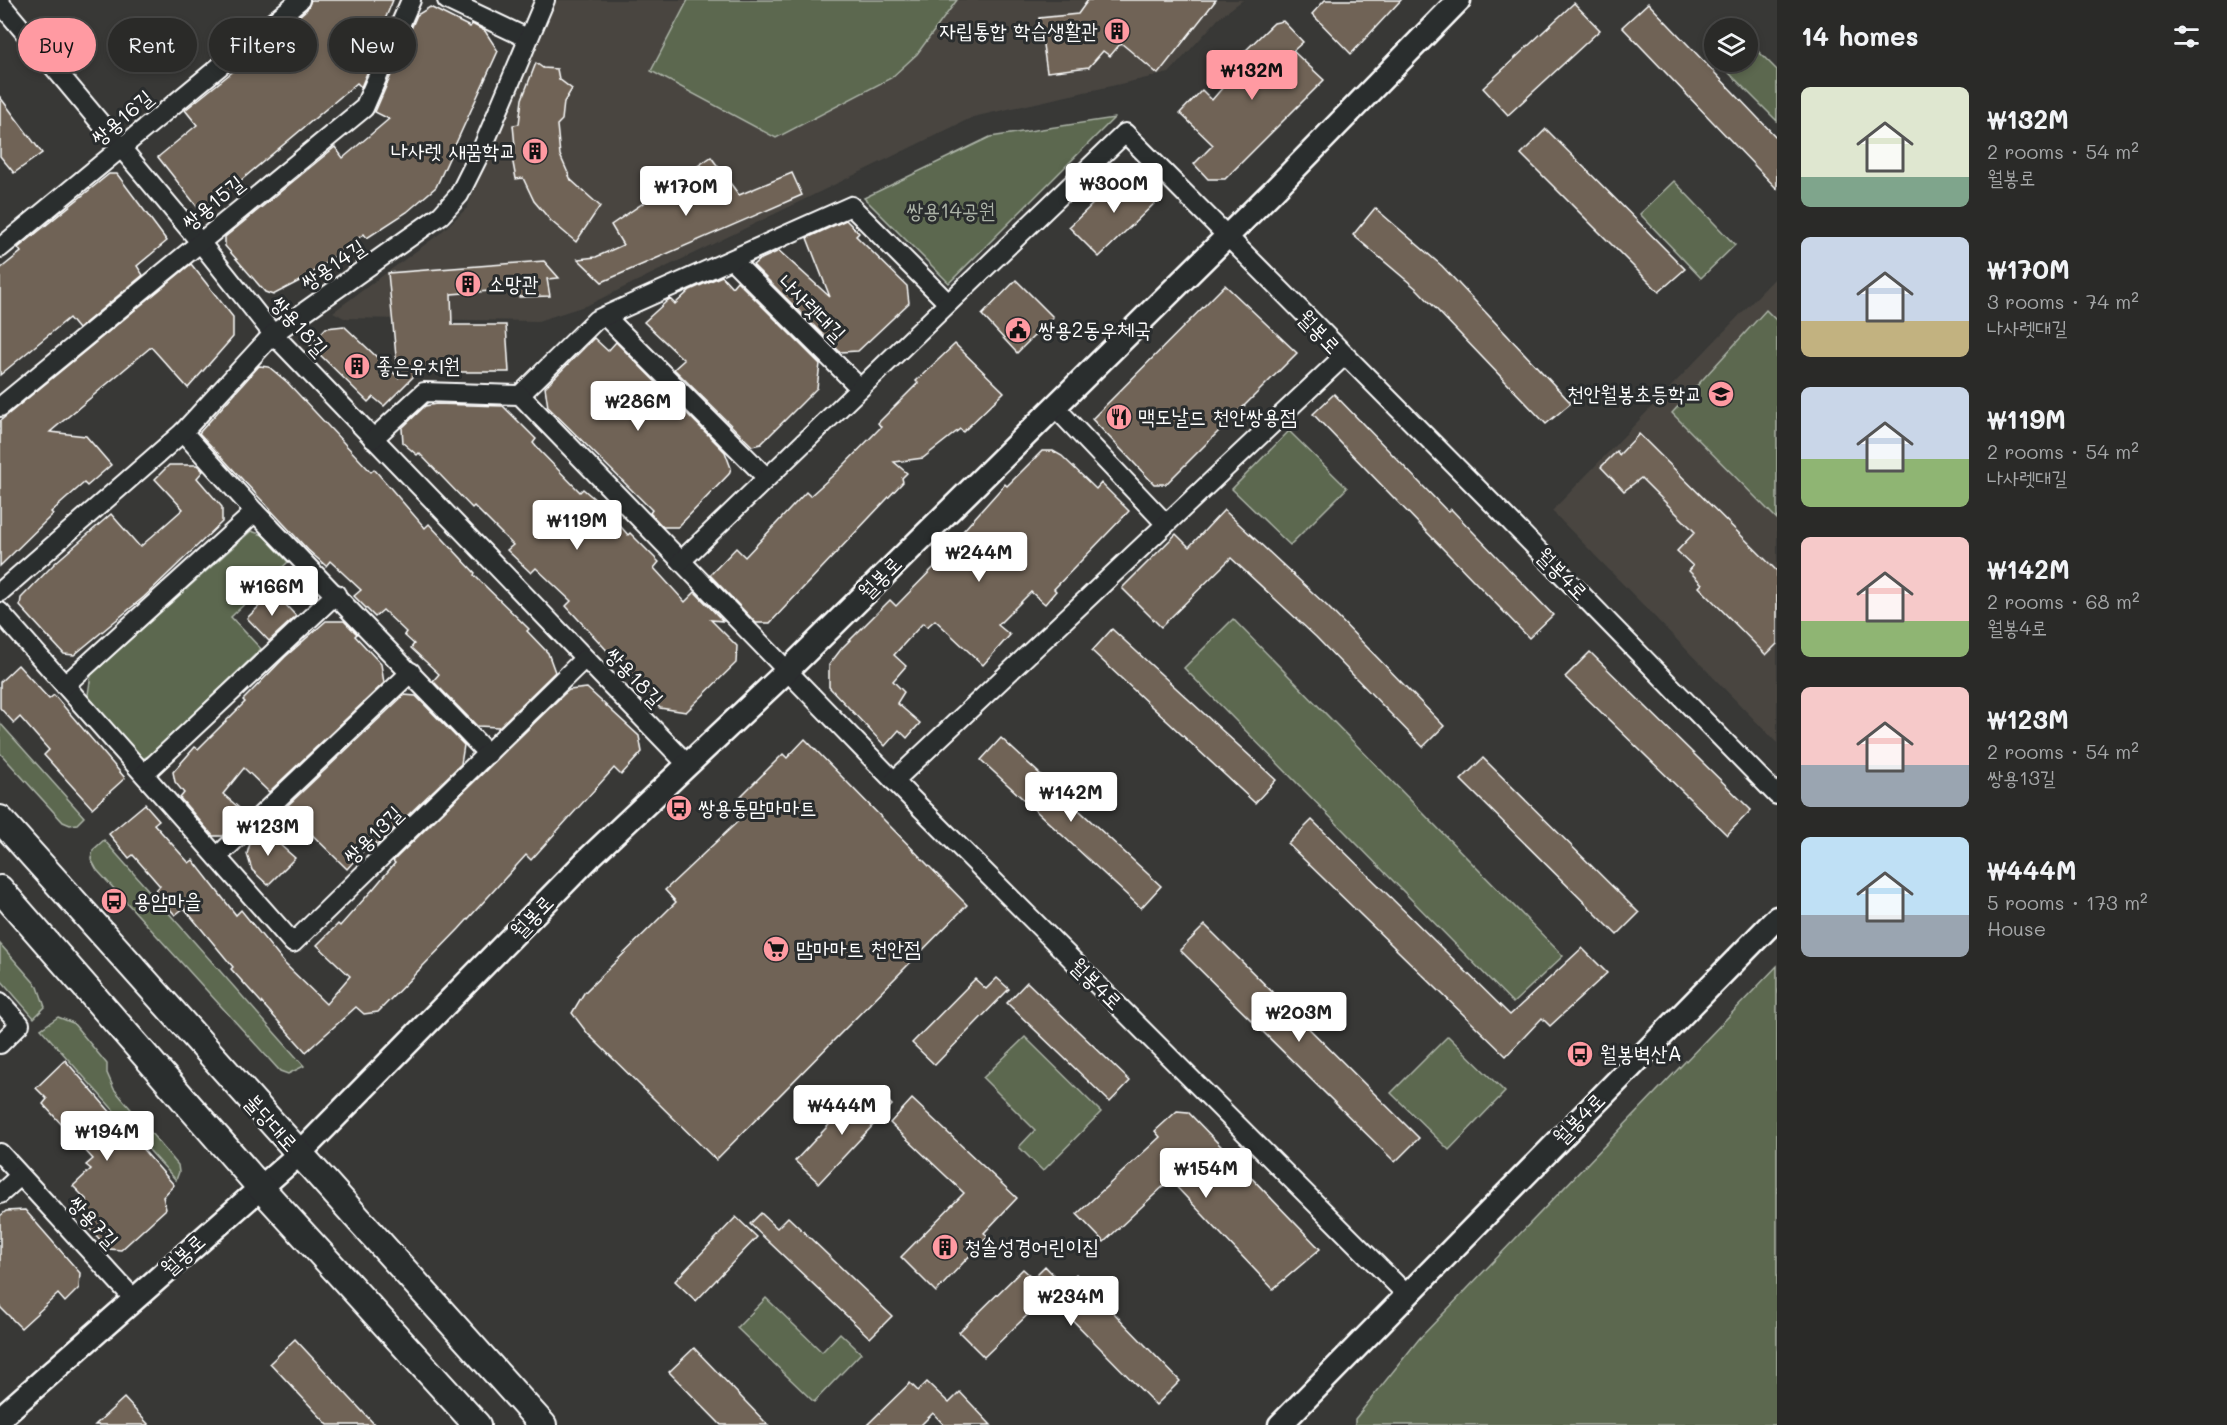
<!DOCTYPE html>
<meta charset="utf-8">
<style>
body{margin:0;font-family:Mali,"Poor Story",sans-serif;background:#363634;color:#f1f3f6;height:100vh;display:flex;flex-direction:column;font-size:22px;white-space:nowrap}
*{box-sizing:border-box;margin:0}
p{font-size:20px;color:#a5a7a8}
.icon{flex:none;width:33px;height:33px;fill:none;stroke:currentColor;stroke-width:2;stroke-linecap:round;stroke-linejoin:round}
.map{position:relative;flex:1;overflow:hidden}
.details{display:flex;flex-direction:column;background:#2a2a28;width:450px}
.details>*{flex:none}
.banner{position:absolute;left:18px;top:18px;width:570px;height:54px;display:flex;gap:12px}
.tools{position:absolute;left:1704px;top:18px;display:grid;gap:12px}
.tools a{display:grid;place-items:center;width:54px;height:54px;border-radius:50%;background:#2a2a28;box-shadow:0 3px 9px #0003,0 0 0 2px #464645;font-size:30px}
.price{position:absolute;translate:-50% -51px;padding:0 14px;border-radius:6px;background:#fff;color:#222;font-size:20px;line-height:39px;filter:drop-shadow(0 2px 3px #0008)}
.price::after{content:'';position:absolute;left:50%;top:36px;width:18px;height:14px;margin-left:-9px;background:inherit;clip-path:polygon(0 0,100% 0,50% 100%)}
.price.current{background:#ff9aa2;color:#111}
ul{padding:0;list-style:none}
li{display:flex;align-items:center;gap:18px;height:150px;padding:0 24px}
li span{display:grid;place-items:center;flex:none;width:168px;height:120px;border-radius:9px;color:#555}
li>.icon{margin-inline-start:auto}
span .icon{width:72px;height:72px;fill:#fffc;stroke-width:1}
li b{font-size:26px}
h2{display:flex;justify-content:space-between;align-items:center;height:72px;padding:0 24px;font-size:26px}
.chip{padding:0 21px;border-radius:27px;background:#2a2a28;box-shadow:0 3px 9px #0003,0 0 0 2px #464645;font-size:21px;line-height:54px}
.chip.current{background:#ff9aa2;color:#111}
main{display:flex;flex:1;min-height:0}
.map>svg:first-child{display:block}
.built{fill:#484540}
.green{fill:#5b6850;stroke:#adb4a8;stroke-width:1.5}
.building{fill:#6f6456;stroke:#fff;stroke-width:1.5}
.lines{fill:none;stroke-linecap:round;stroke-linejoin:round}
.minor-casing{stroke:#fff;stroke-width:22}
.tertiary-casing{stroke:#fff;stroke-width:27}
.secondary-casing{stroke:#fff;stroke-width:30}
.minor{stroke:#2a2d2e;stroke-width:18}
.tertiary{stroke:#2a2d2e;stroke-width:22}
.secondary{stroke:#2a2d2e;stroke-width:26}
.labels{text-anchor:middle;stroke-width:6;stroke-linejoin:round;paint-order:stroke}
.poi-label{font-size:21px;fill:#fff;stroke:#2a2d2e;text-anchor:start}
.street-label{font-size:21px;fill:#fff;stroke:#2a2d2e}
.park-label{font-size:21px;fill:#adb4a8;stroke:#2a2d2e}
</style>
<main>
<div class="map">
<svg width="1777" height="1425" viewBox="0 0 1777 1425">
<rect width="100%" height="100%" fill="#383836"/>
<filter id="ink" filterUnits="userSpaceOnUse"><feTurbulence type="fractalNoise" baseFrequency=".0167" numOctaves="2"/><feDisplacementMap in="SourceGraphic" scale="12" xChannelSelector="R" yChannelSelector="G"/><feConvolveMatrix kernelMatrix="1 2 1 2 8 2 1 2 1" color-interpolation-filters="sRGB"/></filter>
<g filter="url(#ink)">
<g class="built">
<path d="M556,0H1243L1220,17L1169,73L973,117L588,305L538,321L344,318L333,312L438,235L467,208L499,128Z"/>
<path d="M1777,276V743L1552,511Z"/>
</g>
<g class="green">
<path d="M688,0H957L917,54L891,78L776,138L651,71Z"/>
<path d="M1748,41L1777,70V121L1719,63L1748,62Z"/>
<path d="M1114,118L949,283L864,198L990,137Z"/>
<path d="M1674,181L1735,245L1701,278L1640,214Z"/>
<path d="M1766,310L1777,321V519L1672,413Z"/>
<path d="M1289,431L1347,488L1290,545L1232,489Z"/>
<path d="M251,531L263,535L288,562L231,617L261,649L151,755L142,759L135,756L87,701L91,675Z"/>
<path d="M1233,619L1563,956L1513,1003L1184,668Z"/>
<path d="M0,723L84,817L77,824L70,825L63,822L0,753Z"/>
<path d="M104,840L304,1066L288,1074L280,1071L97,870L91,859L93,850Z"/>
<path d="M0,944L38,987L45,1007L34,1018L0,979Z"/>
<path d="M1777,966V1425H1355V1419L1419,1339Z"/>
<path d="M58,1017L73,1023L107,1064V1073L114,1089L178,1165L179,1172L176,1180L41,1029Z"/>
<path d="M1448,1036L1505,1092L1449,1150L1391,1093Z"/>
<path d="M1025,1037L1101,1112L1043,1171L1019,1147L1035,1130L983,1078Z"/>
<path d="M766,1298L822,1352L840,1333L861,1353L814,1402L737,1328Z"/>
</g>
<g class="building">
<path d="M311,0H393L377,39L383,35L361,87L357,83L202,213L158,157L197,125L185,110L261,49L307,9Z"/>
<path d="M1088,0H1216L1158,74L1121,43L1110,56L1103,51L1089,67L1047,72L1039,18L1078,14Z"/>
<path d="M1325,0H1401L1351,54L1312,14Z"/>
<path d="M1574,3L1600,30L1508,115L1483,88Z"/>
<path d="M1648,3L1777,138V189L1622,27Z"/>
<path d="M430,7L470,27L472,24L485,31L498,51L436,187L407,212L367,238L364,234L307,277L273,295L265,292L225,246V237L335,147L343,158L389,119L375,112L417,15Z"/>
<path d="M1283,21L1303,42L1293,51L1324,80L1225,179H1208L1194,164L1213,145L1180,113L1202,90L1212,100L1247,59L1242,54L1274,23Z"/>
<path d="M536,63L543,68L557,69L559,79L572,89L564,102L562,120L557,125L560,155L571,180L600,206L576,242L551,221L534,201L523,178L516,179L510,147L515,146L513,125L519,124L522,99Z"/>
<path d="M0,97L42,153L14,173L0,156Z"/>
<path d="M1546,129L1685,269L1659,292L1521,154Z"/>
<path d="M711,157L739,195L792,173L802,195L602,282L578,259L596,257L623,245L611,225Z"/>
<path d="M1128,170L1158,200L1099,257L1069,227Z"/>
<path d="M109,174H117L167,241L137,266L143,275L78,329L69,318L0,375V269L21,252L18,248Z"/>
<path d="M1375,208L1442,266L1571,403L1546,424L1418,290L1353,235Z"/>
<path d="M846,220L859,233L856,236L907,286L909,303L858,351L840,352L753,265L759,260L779,251L830,297L807,238Z"/>
<path d="M544,261L559,278L547,279L550,296L519,297L518,289L451,294L452,325H506L509,372H418L384,406L373,397L368,402L310,345L326,328L344,326L398,377L388,273Z"/>
<path d="M191,264L233,317V337L188,388L151,347L50,432L86,436L111,465L87,486L84,483L51,512L53,514L0,566V421Z"/>
<path d="M722,276L732,287L737,281L820,364L817,388L761,444L752,446L674,369L684,360L644,322L667,301L670,299L675,304L690,290Z"/>
<path d="M1016,280L1053,317L1017,353L982,315Z"/>
<path d="M1225,285L1297,353L1166,484H1154L1092,419Z"/>
<path d="M594,338L608,351L616,342L725,452L731,468L729,474L678,527H663L650,513L652,510L548,407L545,387Z"/>
<path d="M955,344L1004,392L963,432L960,429L923,458L894,462L907,473L902,478L903,482L770,623H756L710,575L736,548L745,557L806,492L810,496L840,469L881,427L878,423L918,383L916,381Z"/>
<path d="M259,366L269,367L287,382L371,472L374,469L425,528L429,524L475,573L474,575L529,629L527,631L548,653L555,672L499,727L477,726L433,681L439,674L411,648L414,644L404,635L406,632L383,610L375,617L354,596L361,590L330,561L326,566L308,550L199,433Z"/>
<path d="M1334,394L1448,512L1451,509L1553,615L1529,638L1313,414Z"/>
<path d="M436,404L503,406L536,439L533,443L538,449L580,492L583,489L604,507L628,535L630,533L659,562L654,568L685,602L695,592L723,621L711,620L737,646L736,663L686,712L660,708L566,606L571,601L536,568L531,573L507,550L513,545L474,506L472,508L419,453L417,455L403,443L402,428L425,406Z"/>
<path d="M1639,434L1777,571V644L1766,655L1699,587L1702,584L1689,571L1693,566L1677,551L1695,532L1641,478L1624,491L1601,467L1617,451L1619,455Z"/>
<path d="M1042,451H1053L1062,456L1096,489L1101,483L1129,511L1054,589L1056,591L1045,604L1031,592L998,625L1010,635L983,665L935,620L927,627L923,623L894,655L906,666L893,681L904,692L897,703L920,723L907,738L899,730L885,746L829,687V665L842,648L890,600L896,606L940,561L938,559L1005,484L1007,486Z"/>
<path d="M169,465H197L203,471L197,478L222,507V522L144,597L74,655L64,654L20,606L21,598L55,563L111,514L140,547L183,509L155,479Z"/>
<path d="M1224,510L1327,606L1444,726L1423,747L1316,637L1231,558L1161,627L1122,588L1176,534L1189,547Z"/>
<path d="M274,592L296,616L269,641L247,618Z"/>
<path d="M326,621H344L357,634L355,636L381,664L384,683L269,792L244,768L223,794L246,814L223,836H213L180,798L184,793L175,782L173,772L195,747L198,749L245,702L243,700L285,657Z"/>
<path d="M1112,629L1276,780L1255,803L1092,651Z"/>
<path d="M1590,652L1751,810L1727,835L1565,677Z"/>
<path d="M18,665L49,699L54,695L125,778L92,808L44,755L49,750L20,717L14,723L0,708V682Z"/>
<path d="M587,688L639,736L642,752L621,775L614,768L531,860L526,855L459,929L378,1012L364,1014L356,1007L306,1052L231,969L233,967L184,908L175,915L155,891L160,886L133,855L129,858L109,834L145,804L159,820L154,824L189,863L193,860L236,915L241,910L285,964L326,1004L350,976L317,945L338,924L340,926L374,888L395,863L393,861L563,695L569,690Z"/>
<path d="M404,695L416,696L464,745L461,764L377,845L373,840L347,869L285,808Z"/>
<path d="M1001,738L1161,886L1141,908L981,760Z"/>
<path d="M805,739L967,905L716,1160L588,1034L572,1013L584,993L676,902L665,890L750,810L739,798L783,754L787,758Z"/>
<path d="M1483,758L1639,913L1617,935L1461,780Z"/>
<path d="M1312,820L1510,1015L1582,948L1607,973L1550,1026L1542,1018L1506,1056L1288,844Z"/>
<path d="M262,829L295,858L268,885L252,870L247,854L251,840Z"/>
<path d="M1205,925L1419,1138L1395,1162L1180,950Z"/>
<path d="M997,978L1009,989L935,1065L912,1043L975,979L986,989Z"/>
<path d="M1027,982L1130,1081L1110,1102L1007,1003Z"/>
<path d="M65,1060L174,1185L163,1197L166,1209L121,1250L109,1249L89,1228L87,1200L73,1186L91,1169L86,1165L93,1159L43,1104L47,1099L36,1088Z"/>
<path d="M880,1093L892,1105L819,1183L795,1161L857,1095L868,1106Z"/>
<path d="M912,1099L1017,1198L984,1233L988,1236L936,1292L901,1257L964,1193L890,1123Z"/>
<path d="M1177,1111L1188,1112L1320,1249L1273,1289L1170,1180L1104,1242L1077,1214L1160,1137L1155,1131Z"/>
<path d="M25,1210L80,1273L79,1288L65,1302L58,1294L21,1328L0,1307V1216L6,1211Z"/>
<path d="M761,1213L777,1228L788,1217L892,1316L870,1338L750,1224Z"/>
<path d="M736,1217L757,1237L696,1301L675,1281Z"/>
<path d="M1045,1266L1064,1286L1076,1274L1180,1381L1156,1405L1048,1295L984,1357L959,1332L1023,1269L1033,1278Z"/>
<path d="M295,1339L375,1425H328L270,1363Z"/>
<path d="M694,1348L768,1425H721L669,1372Z"/>
<path d="M927,1382L949,1403L960,1392L991,1425H944L933,1413L921,1425H867L910,1383L918,1391Z"/>
<path d="M124,1398L149,1425H95Z"/>
</g>
<g class="lines">
<defs>
<g id="minor">
<path d="M447,0L527,38"/>
<path d="M0,3L200,242L273,334L687,764"/>
<path d="M0,248L300,0"/>
<path d="M732,260L860,388"/>
<path d="M605,316L767,478"/>
<path d="M520,395L596,320L851,206L948,303"/>
<path d="M1054,406L1166,524"/>
<path d="M0,407L364,108L411,0"/>
<path d="M183,432L255,512L488,754"/>
<path d="M373,439L424,392L520,395L894,781L1406,1294"/>
<path d="M681,561L1125,133L1499,510L1777,795"/>
<path d="M0,592L183,432L273,334L441,215L459,195L482,149L545,0"/>
<path d="M0,612L293,943L584,659"/>
<path d="M65,685L255,512"/>
<path d="M144,774L336,594"/>
<path d="M894,781L1344,356"/>
<path d="M217,857L411,672"/>
<path d="M0,1002L20,1024L0,1044"/>
<path d="M0,1153L134,1299"/>
<path d="M0,1194L20,1176"/>
</g>
<g id="tertiary">
<path d="M0,1418L299,1154L590,857L787,671L1273,191L1459,0"/>
<path d="M1280,1425L1777,918"/>
</g>
<g id="secondary">
<path d="M0,819L543,1425"/>
<path d="M0,889L260,1187L477,1425"/>
</g>
</defs>
<use href="#minor" class="minor-casing"/>
<use href="#tertiary" class="tertiary-casing"/>
<use href="#secondary" class="secondary-casing"/>
<use href="#minor" class="minor"/>
<use href="#tertiary" class="tertiary"/>
<use href="#secondary" class="secondary"/>
</g>
</g>
<defs>
<symbol id="building-disc" viewBox="-11 -11 22 22"><circle r="9.5" fill="#ff9aa2" stroke="#2a2d2e"/><path d="M-4-6H4V6H1V3H-1V6H-4ZM-2.5-4.3h1.7v1.8h-1.7ZM.8-4.3h1.7v1.8H.8ZM-2.5-1h1.7V.8h-1.7ZM.8-1h1.7V.8H.8Z" fill="#111"/></symbol>
<symbol id="civic-disc" viewBox="-11 -11 22 22"><circle r="9.5" fill="#ff9aa2" stroke="#2a2d2e"/><path d="M-.6-6.5H3V-4.5H.6V-3L4-1V1h2V6H-6V1h2V-1L-.6-3ZM-1.2 2.5V6h2.4V2.5Z" fill="#111"/></symbol>
<symbol id="school-disc" viewBox="-11 -11 22 22"><circle r="9.5" fill="#ff9aa2" stroke="#2a2d2e"/><path d="M0-5L7-2L0 1L-7-2ZM-4 1L0 2.5L4 1V4Q0 6-4 4Z" fill="#111"/></symbol>
<symbol id="restaurant-disc" viewBox="-11 -11 22 22"><circle r="9.5" fill="#ff9aa2" stroke="#2a2d2e"/><path d="M-5-6h1v4h1v-4h1v4h1v-4h1v5L-1.5 .5V6h-2V.5L-5-1ZM5-6V6H3V1.5H1.5Q1.5-4 5-6Z" fill="#111"/></symbol>
<symbol id="bus-disc" viewBox="-11 -11 22 22"><circle r="9.5" fill="#ff9aa2" stroke="#2a2d2e"/><path d="M-5-6H5V4H4V6H2V4H-2V6H-4V4H-5ZM-3.5-4V0h7V-4ZM-3.5 1.2v1.5H-2V1.2ZM2 1.2v1.5H3.5V1.2Z" fill="#111"/></symbol>
<symbol id="supermarket-disc" viewBox="-11 -11 22 22"><circle r="9.5" fill="#ff9aa2" stroke="#2a2d2e"/><path d="M-6-5.5h2.5l.6 2H6L4.5 2H-2.5L-4.4-4H-6ZM-1.5 3.2a1.3 1.3 0 1 0 .1 0ZM3 3.2a1.3 1.3 0 1 0 .1 0Z" fill="#111"/></symbol>
</defs>
<g fill-rule="evenodd">
<use href="#building-disc" x="1102" y="16" width="30" height="30"/>
<use href="#building-disc" x="520" y="136" width="30" height="30"/>
<use href="#building-disc" x="453" y="269" width="30" height="30"/>
<use href="#civic-disc" x="1003" y="315" width="30" height="30"/>
<use href="#building-disc" x="342" y="351" width="30" height="30"/>
<use href="#school-disc" x="1706" y="379" width="30" height="30"/>
<use href="#restaurant-disc" x="1104" y="402" width="30" height="30"/>
<use href="#bus-disc" x="664" y="793" width="30" height="30"/>
<use href="#bus-disc" x="99" y="886" width="30" height="30"/>
<use href="#supermarket-disc" x="761" y="934" width="30" height="30"/>
<use href="#bus-disc" x="1565" y="1039" width="30" height="30"/>
<use href="#building-disc" x="930" y="1232" width="30" height="30"/>
</g>
<g class="labels">
<g class="poi-label">
<text x="1098" y="38" text-anchor="end">자립통합 학습생활관</text>
<text x="516" y="158" text-anchor="end">나사렛 새꿈학교</text>
<text x="488" y="291">소망관</text>
<text x="1038" y="337">쌍용2동우체국</text>
<text x="376" y="373">좋은유치원</text>
<text x="1702" y="401" text-anchor="end">천안월봉초등학교</text>
<text x="1138" y="424">맥도날드 천안쌍용점</text>
<text x="698" y="815">쌍용동맘마마트</text>
<text x="134" y="908">용암마을</text>
<text x="796" y="956">맘마마트 천안점</text>
<text x="1600" y="1061">월봉벽산A</text>
<text x="964" y="1254">청솔성경어린이집</text>
</g>
<g class="street-label">
<text transform="translate(122 118) rotate(-40)" y="7">쌍용16길</text>
<text transform="translate(213 203) rotate(-39)" y="7">쌍용15길</text>
<text transform="translate(333 265) rotate(-34)" y="7">쌍용14길</text>
<text transform="translate(812 308) rotate(45)" y="7">나사렛대길</text>
<text transform="translate(299 326) rotate(48)" y="7">쌍용18길</text>
<text transform="translate(1319 332) rotate(47)" y="7">월봉로</text>
<text transform="translate(1562 574) rotate(46)" y="7">월봉4로</text>
<text transform="translate(880 578) rotate(-45)" y="7">월봉로</text>
<text transform="translate(634 677) rotate(46)" y="7">쌍용18길</text>
<text transform="translate(373 835) rotate(-44)" y="7">쌍용13길</text>
<text transform="translate(532 917) rotate(-46)" y="7">월봉로</text>
<text transform="translate(1096 984) rotate(45)" y="7">월봉4로</text>
<text transform="translate(1579 1119) rotate(-45)" y="7">월봉4로</text>
<text transform="translate(271 1123) rotate(48)" y="7">불당대로</text>
<text transform="translate(93 1222) rotate(47)" y="7">쌍용7길</text>
<text transform="translate(183 1255) rotate(-42)" y="7">월봉로</text>
</g>
<g class="park-label">
<text x="951" y="218">쌍용14공원</text>
</g>
</g>
</svg>
<div class="tools">
<a><svg class="icon" aria-label="layers" viewBox="0 0 24 24"><path d="M12 4l9 5-9 5-9-5zM3 14l9 5 9-5"/></svg></a>
</div>
<b class="price current" style="left:1252px;top:101px">₩132M</b>
<b class="price" style="left:1114px;top:214px">₩300M</b>
<b class="price" style="left:686px;top:217px">₩170M</b>
<b class="price" style="left:638px;top:432px">₩286M</b>
<b class="price" style="left:577px;top:551px">₩119M</b>
<b class="price" style="left:979px;top:583px">₩244M</b>
<b class="price" style="left:272px;top:617px">₩166M</b>
<b class="price" style="left:1071px;top:823px">₩142M</b>
<b class="price" style="left:268px;top:857px">₩123M</b>
<b class="price" style="left:1299px;top:1043px">₩203M</b>
<b class="price" style="left:842px;top:1136px">₩444M</b>
<b class="price" style="left:107px;top:1162px">₩194M</b>
<b class="price" style="left:1206px;top:1199px">₩154M</b>
<b class="price" style="left:1071px;top:1327px">₩234M</b>
<div class="banner">
<a class="chip current">Buy</a>
<a class="chip">Rent</a>
<a class="chip">Filters</a>
<a class="chip">New</a>
</div>
</div>
<section class="details">
<h2>14 homes<svg class="icon" aria-label="filters" viewBox="0 0 24 24"><path d="M4 7h16M4 17h16"/><circle cx="9" cy="7" r="2"/><circle cx="15" cy="17" r="2"/></svg></h2>
<ul>
<li><span style="background:linear-gradient(#dfe7d0 75%,#7fa58c 0)"><svg class="icon" aria-label="home" viewBox="0 0 24 24"><path d="M3 11l9-7 9 7M6 9v11h12V9"/></svg></span><div><b>₩132M</b><p>2 rooms · 54 m²</p><p>월봉로</p></div></li>
<li><span style="background:linear-gradient(#c9d6e8 70%,#c2b280 0)"><svg class="icon" aria-label="home" viewBox="0 0 24 24"><path d="M3 11l9-7 9 7M6 9v11h12V9"/></svg></span><div><b>₩170M</b><p>3 rooms · 74 m²</p><p>나사렛대길</p></div></li>
<li><span style="background:linear-gradient(#c9d6e8 60%,#8fb573 0)"><svg class="icon" aria-label="home" viewBox="0 0 24 24"><path d="M3 11l9-7 9 7M6 9v11h12V9"/></svg></span><div><b>₩119M</b><p>2 rooms · 54 m²</p><p>나사렛대길</p></div></li>
<li><span style="background:linear-gradient(#f6c9c9 70%,#8fb573 0)"><svg class="icon" aria-label="home" viewBox="0 0 24 24"><path d="M3 11l9-7 9 7M6 9v11h12V9"/></svg></span><div><b>₩142M</b><p>2 rooms · 68 m²</p><p>월봉4로</p></div></li>
<li><span style="background:linear-gradient(#f6c9c9 65%,#9aa5b1 0)"><svg class="icon" aria-label="home" viewBox="0 0 24 24"><path d="M3 11l9-7 9 7M6 9v11h12V9"/></svg></span><div><b>₩123M</b><p>2 rooms · 54 m²</p><p>쌍용13길</p></div></li>
<li><span style="background:linear-gradient(#bfe0f5 65%,#9aa5b1 0)"><svg class="icon" aria-label="home" viewBox="0 0 24 24"><path d="M3 11l9-7 9 7M6 9v11h12V9"/></svg></span><div><b>₩444M</b><p>5 rooms · 173 m²</p><p>House</p></div></li>
</ul>
</section>
</main>
